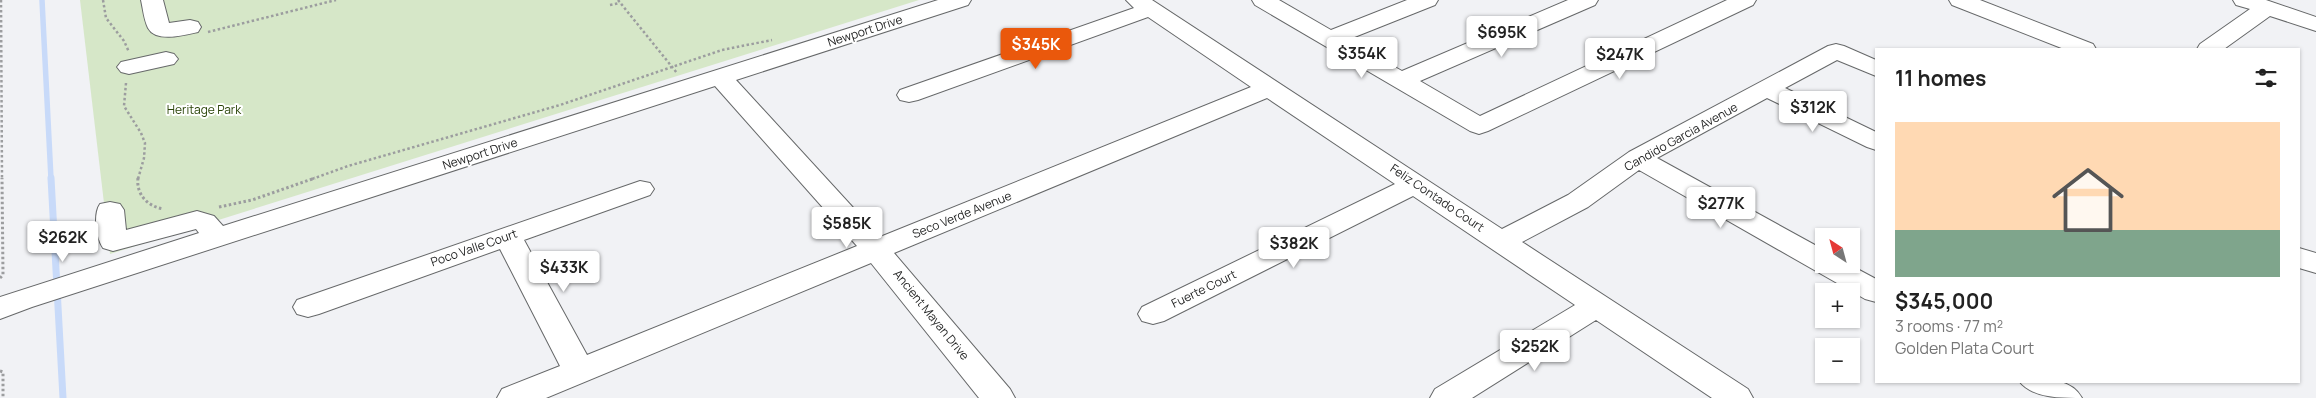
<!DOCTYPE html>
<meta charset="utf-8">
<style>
body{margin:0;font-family:Manrope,sans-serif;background:#f2f2f2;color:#222;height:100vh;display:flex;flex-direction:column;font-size:19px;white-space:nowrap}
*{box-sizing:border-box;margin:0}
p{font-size:16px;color:#767676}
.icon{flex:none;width:28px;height:28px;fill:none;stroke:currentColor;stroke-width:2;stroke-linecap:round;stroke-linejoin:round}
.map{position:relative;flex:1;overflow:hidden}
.drawer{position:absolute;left:1875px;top:48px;width:425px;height:335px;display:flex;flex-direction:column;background:#fff;border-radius:0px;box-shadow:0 1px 4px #0004}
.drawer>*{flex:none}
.needle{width:32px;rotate:324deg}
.buttons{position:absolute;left:1815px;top:228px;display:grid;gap:10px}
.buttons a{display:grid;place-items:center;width:45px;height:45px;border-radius:0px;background:#fff;box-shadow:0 1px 4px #0004;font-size:25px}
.price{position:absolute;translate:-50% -42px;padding:0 11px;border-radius:5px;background:#fff;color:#222;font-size:16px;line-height:32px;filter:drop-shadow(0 1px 2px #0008)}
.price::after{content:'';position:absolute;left:50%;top:30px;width:15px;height:11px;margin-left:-8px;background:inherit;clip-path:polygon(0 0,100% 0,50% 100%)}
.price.on{background:#ea580c;color:#fff}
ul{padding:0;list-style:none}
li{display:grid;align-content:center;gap:10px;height:265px;padding:0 20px}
li span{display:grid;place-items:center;height:155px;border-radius:0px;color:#555}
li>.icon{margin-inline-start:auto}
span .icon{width:90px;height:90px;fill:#fffc;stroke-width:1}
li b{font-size:21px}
h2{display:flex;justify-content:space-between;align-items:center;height:60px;padding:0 20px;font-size:21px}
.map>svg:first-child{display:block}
.green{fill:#d6e7c8}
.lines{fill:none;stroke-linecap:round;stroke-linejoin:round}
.stream-far1{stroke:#c8daf9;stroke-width:5.5}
.stream{stroke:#c8daf9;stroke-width:7}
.minor-casing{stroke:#666869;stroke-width:2}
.path-far1{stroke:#9c9d9f;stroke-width:2.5;stroke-dasharray:2.5 2.5;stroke-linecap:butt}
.path{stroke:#9c9d9f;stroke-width:3;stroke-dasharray:2.5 2.5;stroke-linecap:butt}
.minor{fill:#fff;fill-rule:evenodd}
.labels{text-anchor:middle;stroke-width:4;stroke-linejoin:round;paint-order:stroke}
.street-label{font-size:12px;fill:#1e1f1f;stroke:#fff}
.park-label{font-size:12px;fill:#2a4408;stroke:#fff}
</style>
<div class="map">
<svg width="2316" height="398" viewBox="0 0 2316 398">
<rect width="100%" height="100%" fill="#f1f2f5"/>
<path class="green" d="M80,0H919L110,254Z"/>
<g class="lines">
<path class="stream-far1" d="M42,0L51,179"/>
<path class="stream" d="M51,178L63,398"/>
<defs>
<g id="minor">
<path d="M141,0H163L169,23L190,20L198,22L201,27L198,32C185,35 156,43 148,28C144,20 143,9 141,0Z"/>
<path d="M938,0H971L968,5L736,80L880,237L1251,87L1148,17L918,100L909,102L900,100L897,95L900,90L1134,8L1126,0H1152L1502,229L1568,195L1629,152L1828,46L1836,44L1844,46L1876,60V76L1837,60L1785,88L1876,132V150L1867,147L1767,98L1657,158L1824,250V264H1848L1876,279V302L1865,299L1639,170L1588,207L1522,242L1748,389L1753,398H1712L1596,320L1472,398H1430L1435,389L1575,305L1413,196L1164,321L1153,324L1142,321L1138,314L1142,307L1395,184L1267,98L894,253L1010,389L1015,398H979L871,263L546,398H497L502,389L560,366L500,249L319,314L308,317L297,314L293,307L297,300L640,181L650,183L654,189L650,195L524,240L587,355L857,246L715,86L32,307L0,319V297L199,233L196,229L113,251L103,248C96,238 93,214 100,204L110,202L120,204L124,210L126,230L197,211L214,216L223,226Z"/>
<path d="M1252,0H1279L1331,30L1407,0H1438L1435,5L1347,40L1402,71L1568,0H1598L1595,5L1420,81L1480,116L1727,0H1756L1753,5L1488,131L1479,134L1470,131L1255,5Z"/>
<path d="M1949,0H1980L2093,44L2096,49H2064L1952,5Z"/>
<path d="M2233,0H2266L2316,17V31L2270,16L2224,49H2197L2200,44L2250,9L2236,5Z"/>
<path d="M166,52L174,54L178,59L174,64L129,74L121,72L117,67L121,62Z"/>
<path d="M2299,248L2316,253V273L2299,268Z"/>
<path d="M2019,381C2041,381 2069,375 2082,398C2059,398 2032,398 2019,381Z"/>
</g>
</defs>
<use href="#minor" class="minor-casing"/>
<g class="path-far1">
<path d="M1,0L2,179"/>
<path d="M103,0L106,18L124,41L129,52"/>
<path d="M618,0L677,73"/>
<path d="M610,5L620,3"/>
<path d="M208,32L336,0"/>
<path d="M126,83L124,106L141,133L145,143L144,158L138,179"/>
<path d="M312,179L348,166L560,105L722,50L772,40"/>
</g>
<g class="path">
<path d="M138,178C136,194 147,206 163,209"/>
<path d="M219,207L252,200L315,178"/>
<path d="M0,278L3,275L2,178"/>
<path d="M0,371L3,372V398"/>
</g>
<use href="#minor" class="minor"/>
</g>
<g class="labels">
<g class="street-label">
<text transform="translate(865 31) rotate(-18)" y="4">Newport Drive</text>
<text transform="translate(1681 137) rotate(-29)" y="4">Candido Garcia Avenue</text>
<text transform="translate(480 154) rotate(-18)" y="4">Newport Drive</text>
<text transform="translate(1437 198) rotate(34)" y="4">Feliz Contado Court</text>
<text transform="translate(962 215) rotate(-22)" y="4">Seco Verde Avenue</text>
<text transform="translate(474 248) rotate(-19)" y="4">Poco Valle Court</text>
<text transform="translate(1204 289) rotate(-26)" y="4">Fuerte Court</text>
<text transform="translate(931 315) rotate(51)" y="4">Ancient Mayan Drive</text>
</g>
<g class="park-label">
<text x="204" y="114">Heritage Park</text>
</g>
</g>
</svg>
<div class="buttons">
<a><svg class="needle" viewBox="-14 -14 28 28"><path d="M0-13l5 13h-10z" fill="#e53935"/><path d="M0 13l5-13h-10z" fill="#767676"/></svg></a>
<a>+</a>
<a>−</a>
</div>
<b class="price" style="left:1502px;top:58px">$695K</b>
<b class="price on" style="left:1036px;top:70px">$345K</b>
<b class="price" style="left:1362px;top:79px">$354K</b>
<b class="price" style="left:1620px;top:80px">$247K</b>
<b class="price" style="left:1813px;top:133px">$312K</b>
<b class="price" style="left:1721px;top:229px">$277K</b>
<b class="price" style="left:847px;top:249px">$585K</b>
<b class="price" style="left:63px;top:263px">$262K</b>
<b class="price" style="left:1294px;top:269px">$382K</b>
<b class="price" style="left:564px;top:293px">$433K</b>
<b class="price" style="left:1535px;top:372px">$252K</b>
<section class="drawer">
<h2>11 homes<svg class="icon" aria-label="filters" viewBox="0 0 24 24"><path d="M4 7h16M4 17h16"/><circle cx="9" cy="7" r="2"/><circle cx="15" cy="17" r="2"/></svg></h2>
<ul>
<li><span style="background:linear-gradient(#ffd9b3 70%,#7fa58c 0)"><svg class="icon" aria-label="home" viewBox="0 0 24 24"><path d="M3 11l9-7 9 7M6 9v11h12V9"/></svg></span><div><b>$345,000</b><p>3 rooms · 77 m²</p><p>Golden Plata Court</p></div></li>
</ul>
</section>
</div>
